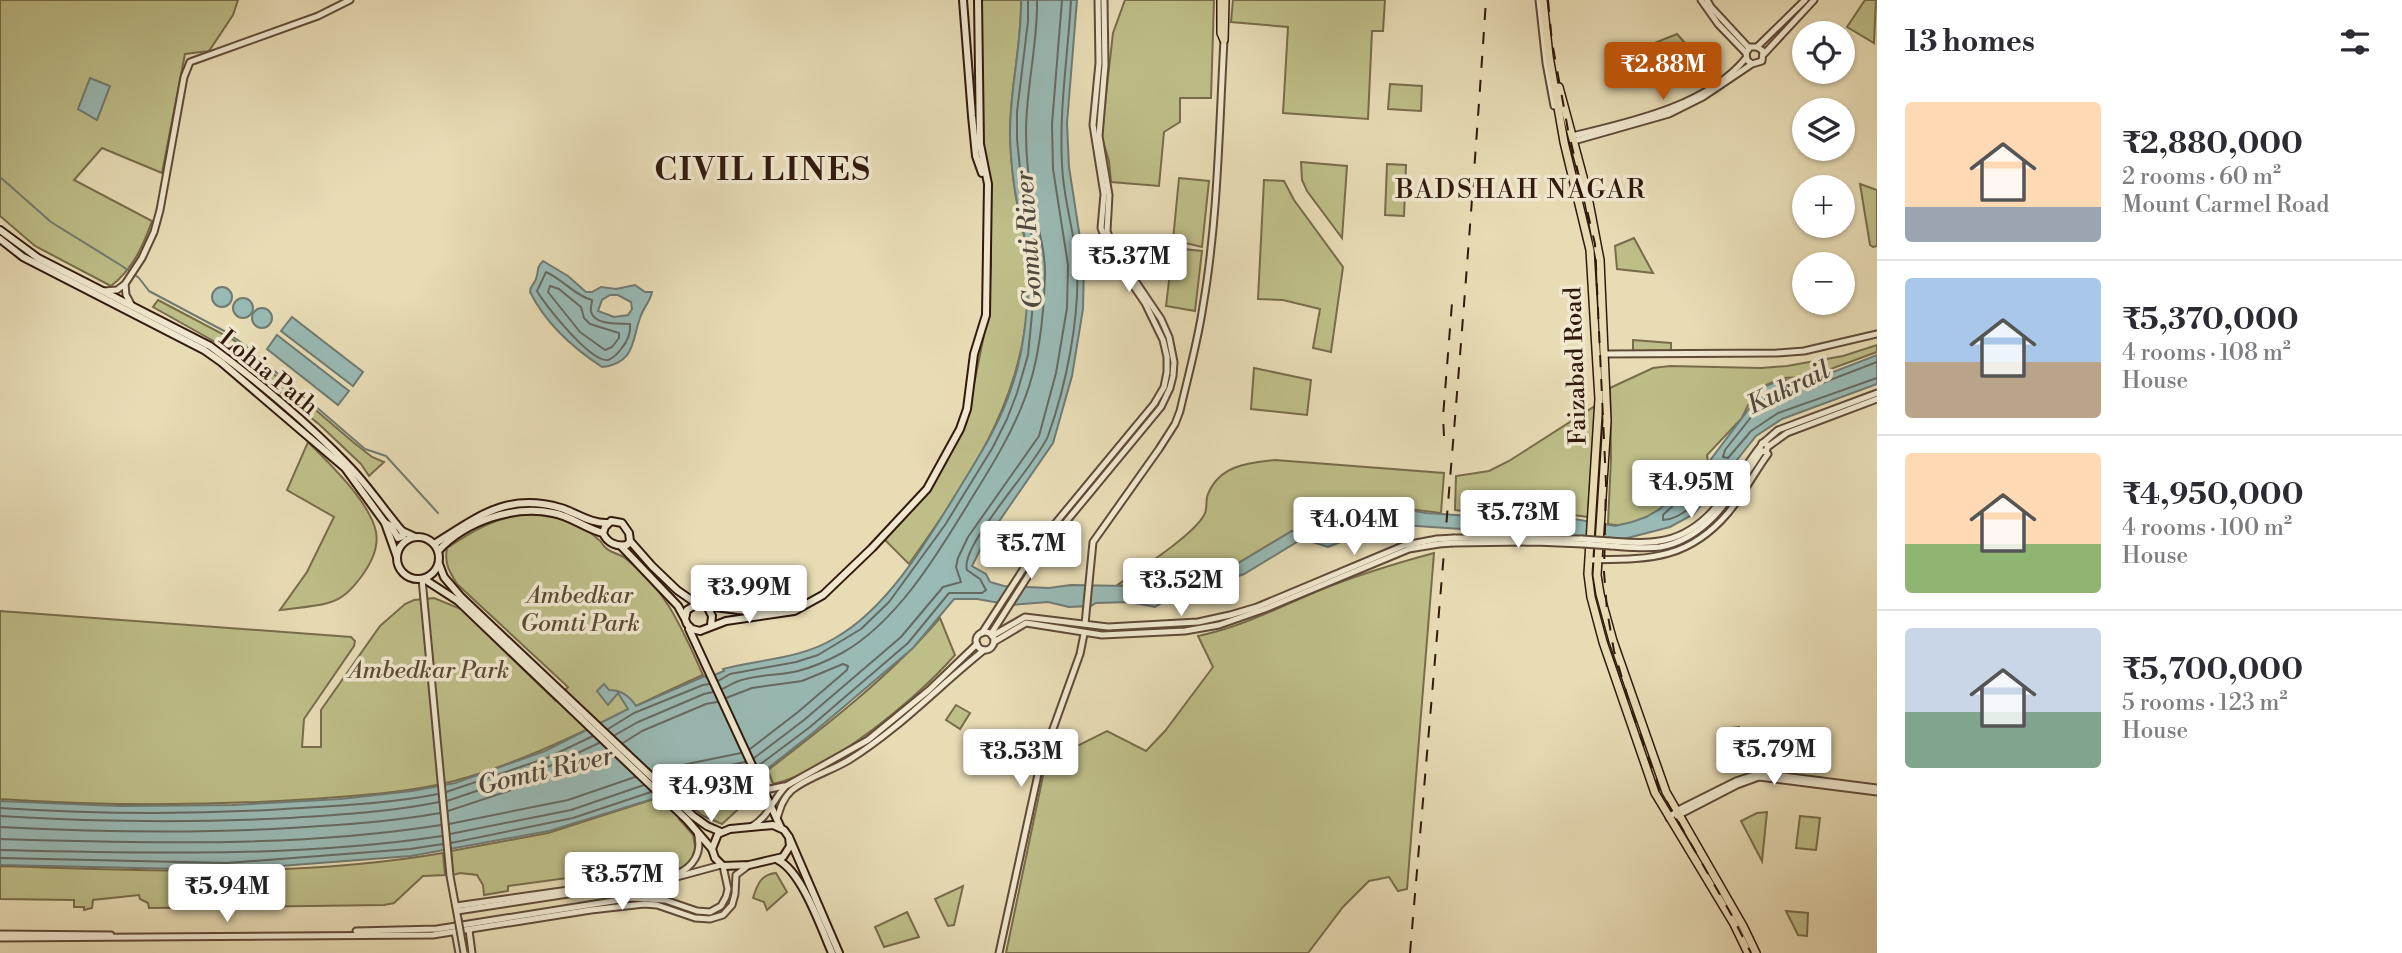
<!DOCTYPE html>
<meta charset="utf-8">
<style>
body{margin:0;font-family:"Libre Bodoni",serif;background:#f2f2f3;color:#2b2b33;height:100vh;display:flex;flex-direction:column;font-size:26px;white-space:nowrap}
*{box-sizing:border-box;margin:0}
p{font-size:23px;color:#7c7c81}
.icon{flex:none;width:38px;height:38px;fill:none;stroke:currentColor;stroke-width:2;stroke-linecap:round;stroke-linejoin:round}
.map{position:relative;flex:1;overflow:hidden}
.side{display:flex;flex-direction:column;background:#fff;width:525px}
.side>*{flex:none}
.controls{position:absolute;left:1792px;top:21px;display:grid;gap:14px}
.controls a{display:grid;place-items:center;width:63px;height:63px;border-radius:50%;background:#fff;box-shadow:0 2px 5px #0004;font-size:35px}
.price{position:absolute;translate:-50% -60px;padding:0 16px;border-radius:7px;background:#fff;color:#222;font-size:23px;line-height:46px;filter:drop-shadow(0 2px 4px #0008)}
.price::after{content:'';position:absolute;left:50%;top:42px;width:21px;height:16px;margin-left:-10px;background:inherit;clip-path:polygon(0 0,100% 0,50% 100%)}
.price.current{background:#b45309;color:#fff}
ul{padding:0;list-style:none}
li{display:flex;align-items:center;gap:21px;height:175px;padding:0 28px}
li+li{border-top:2px solid #e1e1e2}
li span{display:grid;place-items:center;flex:none;width:196px;height:140px;border-radius:7px;color:#555}
li>.icon{margin-inline-start:auto}
span .icon{width:84px;height:84px;fill:#fffc;stroke-width:1}
li b{font-size:30px}
h2{display:flex;justify-content:space-between;align-items:center;height:84px;padding:0 28px;font-size:30px}
main{display:flex;flex:1;min-height:0}
.map>svg:first-child{display:block}
.green{fill:#bebe88;stroke:#786c4b;stroke-width:2}
.water{fill:#99bab5;stroke:#707a72;stroke-width:2;fill-rule:evenodd}
.lines{fill:none;stroke-linecap:round;stroke-linejoin:round}
.shore{stroke:#666a62;stroke-width:2}
.stream{stroke:#707a72;stroke-width:2}
.tertiary-casing{stroke:#604a38;stroke-width:9}
.secondary-casing{stroke:#32190e;stroke-width:10}
.primary-casing{stroke:#32190e;stroke-width:10}
.tertiary{stroke:#f0e8cf;stroke-width:5}
.secondary{stroke:#f0e8cf;stroke-width:6}
.primary{stroke:#e8dcb5;stroke-width:7}
.rail{stroke:#32190e;stroke-width:2;stroke-dasharray:12 12;stroke-linecap:butt}
.tertiary-bridge-casing{stroke:#604a38;stroke-width:9;stroke-linecap:butt}
.tertiary-bridge{stroke:#f0e8cf;stroke-width:5}
.labels{text-anchor:middle;stroke-width:7;stroke-linejoin:round;paint-order:stroke}
.street-label{font-size:24px;fill:#32190e;stroke:#f0e8cf}
.park-label{font-size:24px;font-style:italic;fill:#5c4b33;stroke:#f0e8cf}
.neighbourhood-label{font-size:26px;letter-spacing:2px;fill:#32190e;stroke:#f0e8cf}
.water-label{font-size:26px;font-style:italic;fill:#514940;stroke:#f0e8cf}
.district-label{font-size:32px;font-weight:bold;letter-spacing:2px;fill:#32190e;stroke:#f0e8cf}
</style>
<main>
<div class="map">
<svg width="1877" height="953" viewBox="0 0 1877 953">
<rect width="100%" height="100%" fill="#e8dcb5"/>
<filter id="stains"><feTurbulence type="fractalNoise" baseFrequency=".00286" numOctaves="4"/><feColorMatrix values="0 0 0 0 .2 0 0 0 0 .09 0 0 0 0 .02 0 0 0 .5 -.17"/></filter>
<radialGradient id="worn" r=".72"><stop offset=".6" stop-color="#630" stop-opacity="0"/><stop offset="1" stop-color="#630" stop-opacity=".3"/></radialGradient>
<g class="green">
<path d="M0,0H238L233,15L209,51L185,54L162,173L102,148L74,180L152,221C143,246 133,269 111,286L35,246L0,216Z"/>
<path d="M978,0H1021C1022,46 1009,91 1010,138C1011,164 1014,191 1020,217C1023,233 1028,248 1029,264C1034,384 975,471 909,564L884,539L930,489L966,424L988,315L991,264L989,181L982,146Z"/>
<path d="M1125,0H1214L1211,98H1180V122L1164,132L1159,186L1111,182L1109,161L1102,138L1104,113L1113,33Z"/>
<path d="M1233,0H1385L1383,31H1372L1368,119L1283,113L1288,27L1231,22Z"/>
<path d="M1865,0H1876L1874,43L1847,27Z"/>
<path d="M1677,34L1693,52L1647,75L1642,48Z"/>
<path d="M1390,84L1422,86L1421,111L1388,109Z"/>
<path d="M1301,162L1347,166L1342,238L1307,191L1302,180Z"/>
<path d="M1387,164L1406,165L1404,216L1385,215Z"/>
<path d="M1179,178L1209,181L1202,247L1173,240Z"/>
<path d="M1264,180L1284,181L1294,200L1343,267L1331,352L1313,348L1320,309L1283,300L1258,299Z"/>
<path d="M1860,184L1877,190V246L1873,247L1870,245Z"/>
<path d="M1634,238L1653,273L1617,269L1615,246Z"/>
<path d="M1173,248L1202,251L1195,311L1166,306Z"/>
<path d="M158,300L234,340L353,442L372,457L384,462L369,476L361,464L321,426L233,352L153,307Z"/>
<path d="M1633,340L1671,343V351H1633Z"/>
<path d="M1877,345V352L1809,377L1782,378L1764,386L1748,405L1742,418L1707,455L1708,462C1684,488 1648,532 1608,524L1611,458L1610,388L1653,368L1670,366L1761,368L1787,366L1843,356Z"/>
<path d="M1254,368L1311,380L1307,415L1251,409Z"/>
<path d="M1595,406L1588,517C1544,510 1501,517 1455,510L1456,476L1489,471L1509,461Z"/>
<path d="M308,442C329,463 370,502 376,532C379,548 370,565 361,577C352,589 343,599 328,603C313,607 295,608 280,610L307,572L334,517L287,490Z"/>
<path d="M1275,460L1444,473L1441,513L1391,507L1348,522L1332,532L1292,531L1235,565L1220,571L1172,582L1116,586C1136,572 1194,535 1204,515C1208,510 1205,501 1208,494C1220,465 1248,463 1275,460Z"/>
<path d="M529,514C555,516 579,521 599,540C602,542 603,546 606,548C611,553 620,554 625,558C666,588 683,631 703,675C620,711 541,758 454,781C408,793 360,795 312,799C208,806 104,806 0,799V611L351,637L355,641L354,646L304,719L302,747H321V710L380,626L405,604L414,600L434,598L461,609L556,701L568,687L457,584C449,571 444,563 447,548C474,530 496,517 529,514Z"/>
<path d="M1434,553L1407,889L1398,891L1389,877L1369,881L1343,907L1308,953H1006L1044,771L1075,747L1107,731L1146,751L1165,731L1213,667L1198,636C1243,627 1283,605 1325,588C1361,574 1397,563 1434,553Z"/>
<path d="M940,618L955,655C916,699 830,771 773,784L768,770C828,724 890,676 940,618Z"/>
<path d="M956,705L970,713L960,729L946,720Z"/>
<path d="M1739,727L1741,749L1728,755L1719,730Z"/>
<path d="M749,778L756,793L722,824L703,816L692,807L679,819L693,835L696,851L693,860L684,868L665,870L663,865L508,886V891L484,895L483,885L477,875L460,873L453,875L451,851L548,833L651,800L725,787Z"/>
<path d="M1767,812L1762,861L1741,821L1757,813Z"/>
<path d="M1800,816L1820,818L1816,850L1796,848Z"/>
<path d="M443,853L445,875L423,876L394,903L384,905L149,908L148,903L140,899L139,895L93,900L92,908L84,910V907H74V900L0,899V866C147,871 297,878 443,853Z"/>
<path d="M776,873L787,892L767,910L764,902L753,898C757,885 761,874 776,873Z"/>
<path d="M963,886L954,925L948,926L935,899Z"/>
<path d="M1786,911L1808,913L1807,936L1798,935Z"/>
<path d="M907,912L919,937L884,947L875,927Z"/>
</g>
<g class="water">
<path d="M1021,0H1077L1067,123L1069,167L1084,264L1083,309L1072,376L1053,443L982,546L972,566L986,574L990,582L1004,586L1049,588L1071,585L1127,586L1172,582L1220,571L1235,565L1292,531L1332,532L1348,522L1391,507L1426,513L1515,519L1551,515L1615,526L1632,522L1646,517L1660,509L1686,486L1708,463L1766,386L1781,380L1810,381L1877,355V384L1782,419L1756,436L1694,514L1670,527L1620,540L1572,536L1567,531H1491L1387,524L1328,547L1309,541L1297,542L1244,574L1206,588L1173,596L1155,607L1130,602L1096,603L1091,606L1069,607L1048,602L1011,605L977,599H954L913,648L814,732L767,769L749,777L656,798L549,831L411,856L227,870L0,865V801L120,806L232,805L340,799L412,791L455,783L545,751L628,709L618,693L608,705L597,691L604,684L609,690C621,690 629,695 636,706L705,676L707,678L724,671L723,669C761,659 801,659 835,638C890,607 930,536 962,484C981,453 1000,423 1011,389C1024,353 1027,313 1029,274C1030,254 1024,236 1020,217C1014,191 1011,164 1010,138C1009,91 1022,46 1021,0Z"/>
<path d="M90,78L110,86L97,120L78,109Z"/>
<path d="M543,261L568,276L586,292H592L601,287L616,289L635,285L645,292H652C650,302 643,308 640,318C632,340 635,364 602,367C573,348 546,324 530,292C530,285 534,285 536,279C539,270 536,268 543,261ZM610,295H618L631,302L632,309L628,315L614,317L598,311L602,300Z"/>
<circle cx="222" cy="297" r="10"/>
<circle cx="243" cy="308" r="10"/>
<circle cx="262" cy="318" r="10"/>
<path d="M292,317L363,372L353,386L281,331Z"/>
<path d="M277,335L349,391L338,405L267,349Z"/>
</g>
<g class="lines">
<g class="shore">
<path d="M546,272C562,279 577,297 592,300C592,304 590,308 591,312C595,326 621,323 630,324C631,334 628,341 621,349C618,353 614,358 608,360C591,363 545,305 537,291Z"/>
<path d="M550,286L559,289L581,307L584,318L590,324L619,333V338L612,347L605,350L580,332L548,292Z"/>
<path d="M1877,362L1812,387H1783L1771,392L1725,450L1723,457L1728,458L1751,431L1778,413L1877,378"/>
<path d="M1709,472H1713L1715,476C1704,494 1686,519 1663,520V515Z"/>
<path d="M718,681L730,674L796,662L818,655L861,629L889,602L945,525L993,447L1007,419L1017,393L1028,355L1036,273L1034,245L1023,198L1017,139V112L1028,21V0"/>
<path d="M722,689C727,687 731,684 736,682C755,674 778,676 798,671C814,667 829,660 842,653C899,621 940,550 973,496C993,464 1012,433 1025,398C1040,359 1044,314 1045,273C1045,251 1039,231 1034,210C1029,185 1026,158 1026,132C1026,87 1038,44 1037,0"/>
<path d="M726,698L752,688L802,681L843,664L848,666L847,670L798,712L750,749"/>
<path d="M608,729L634,713L703,685L709,684"/>
<path d="M615,735L638,722L704,694L713,692"/>
<path d="M623,743L642,731L706,704L717,702"/>
<path d="M754,758L804,720L901,637L943,587L961,582L956,567L958,558L968,537L1039,436L1056,373L1067,308L1068,265L1053,169L1052,124L1062,0"/>
<path d="M758,766L810,727L908,643L949,593H982L986,590L980,579L967,570C959,546 1037,464 1048,436C1066,386 1080,318 1077,264C1074,230 1063,198 1062,164C1059,109 1068,55 1071,0"/>
<path d="M653,771L741,753"/>
<path d="M662,780L745,762"/>
<path d="M669,787L749,770"/>
<path d="M446,792L547,758L593,736"/>
<path d="M447,801L550,766L599,743"/>
<path d="M0,808C94,814 189,815 284,809C335,806 387,804 438,794"/>
<path d="M448,811L554,776L607,751"/>
<path d="M0,816C97,822 193,823 289,818C339,815 390,812 439,802"/>
<path d="M449,824L568,800L635,777"/>
<path d="M0,827C97,832 193,834 290,828C340,825 390,822 440,813"/>
<path d="M450,834L571,810L644,785"/>
<path d="M0,839C147,843 295,848 441,825"/>
<path d="M451,843L573,818L651,792"/>
<path d="M0,850C147,853 296,858 442,836"/>
<path d="M0,858L227,863L410,849L443,844"/>
</g>
<path class="stream" d="M0,177L51,222L122,266L139,278L149,291L226,332L242,343L365,449L386,456L438,513"/>
<defs>
<g id="tertiary">
<path d="M1539,0L1546,63L1554,106"/>
<path d="M1701,0L1718,24L1746,53"/>
<path d="M1707,0L1711,7L1749,48"/>
<path d="M1757,47L1805,0"/>
<path d="M1764,54L1814,0"/>
<path d="M1572,136C1630,122 1707,106 1746,58"/>
<path d="M1574,141L1669,114L1703,97L1752,64L1762,61L1763,51L1757,47H1750L1746,53L1747,60L1752,64"/>
<path d="M103,291L117,290L125,284"/>
<path d="M132,306L126,295L125,284L142,258L154,232L160,210L184,77L190,62L318,16L350,0"/>
<path d="M1604,354L1777,353L1804,351L1877,334"/>
<path d="M1763,443L1778,430L1877,393"/>
<path d="M1769,446L1787,433L1877,399"/>
<path d="M1454,538L1582,539"/>
<path d="M1610,541C1626,542 1644,544 1659,541C1709,534 1731,485 1759,448"/>
<path d="M1453,543L1535,542L1583,544"/>
<path d="M1611,546C1627,547 1644,549 1660,547C1710,538 1735,490 1761,452"/>
<path d="M1589,560C1648,559 1687,561 1728,513C1743,495 1754,473 1768,454L1766,452L1768,445L1762,443L1759,450L1766,452"/>
<path d="M422,579L450,876L458,919"/>
<path d="M1085,624L1093,542L1159,449L1175,424L1180,411C1188,376 1198,341 1203,306C1218,219 1219,129 1224,40"/>
<circle cx="985" cy="641" r="9"/>
<path d="M982,633L1044,537L1154,404L1164,387L1167,372V357L1163,340L1145,303L1110,252L1101,228L1104,194L1093,125L1099,63L1098,0"/>
<path d="M991,634L1051,540L1161,407L1170,388L1173,376L1174,362L1169,337L1161,319L1113,248L1107,231L1109,195L1099,136L1105,65L1104,0"/>
<path d="M992,636L1025,617L1108,627L1198,622L1230,615L1257,607L1405,545L1437,539"/>
<path d="M994,642L1026,623L1102,635L1185,631L1219,625L1265,609L1409,549L1439,544"/>
<path d="M763,787L770,789L784,786"/>
<path d="M1677,816L1737,785L1759,777L1877,792"/>
<path d="M1669,818L1676,811L1736,781L1761,773L1877,788"/>
<path d="M777,819C780,808 783,798 792,790C808,777 831,771 849,760C899,729 939,686 984,650"/>
<path d="M751,827C770,816 772,800 786,786L868,740L929,690L977,644"/>
<path d="M673,878L721,865"/>
<path d="M456,906L674,875C694,868 703,852 697,832"/>
<path d="M457,911L660,880"/>
<path d="M469,930L472,953"/>
<path d="M356,931L437,929L632,898L665,900L697,911L710,912L721,906L726,897L728,889L723,866"/>
<path d="M455,932L459,953"/>
<path d="M0,934L111,935"/>
<path d="M0,938L433,935L591,910L644,904L657,905L695,918L710,919L723,915L732,905L735,894L736,875L749,865"/>
<path d="M999,953L1040,765L1080,654L1084,634"/>
</g>
<g id="secondary">
<path d="M963,0L972,116L976,156L982,173"/>
<path d="M0,230L38,258L210,346C255,379 309,424 348,465C368,485 383,509 402,531L415,537"/>
<path d="M0,239L23,257L204,350L221,362L345,468L385,523L397,557"/>
<path d="M385,523L391,526L398,538L403,536L402,531"/>
<circle cx="418" cy="558" r="21"/>
<path d="M630,541L627,545C617,547 607,543 603,533L605,527L611,521L622,523L629,533L630,541L652,566L677,590L697,604"/>
<path d="M434,544C478,517 506,492 561,508C577,513 591,524 608,523"/>
<path d="M621,546L678,606L684,617"/>
<path d="M438,551C466,521 513,505 553,513C571,516 586,529 603,533"/>
<path d="M439,564L444,577L461,597L693,816L707,826L721,832"/>
<path d="M424,579L458,601L687,820L712,849"/>
<path d="M707,606L754,612L797,607"/>
<path d="M711,625L712,616L707,606L697,604L687,610L685,619L687,624L692,629L700,631L726,621L794,611L823,595L872,548L927,489L960,429L967,409L974,354L986,315L988,184L980,144L978,0"/>
<path d="M689,629L781,828"/>
<path d="M789,837L790,846L783,857L749,865L723,866L715,858L712,849L718,834L730,829L773,825L784,830L789,837L839,953"/>
<path d="M778,860C802,872 821,928 832,953"/>
</g>
<g id="primary">
<path d="M1221,0V33L1224,40L1225,0"/>
<path d="M1543,0L1549,56L1564,142L1590,250L1599,399L1588,574L1591,597L1603,642L1655,793L1734,924L1748,953"/>
<path d="M1559,87L1587,192L1600,260L1607,421L1597,575L1600,594L1613,641L1666,792L1743,926L1756,953"/>
</g>
</defs>
<use href="#tertiary" class="tertiary-casing"/>
<use href="#secondary" class="secondary-casing"/>
<use href="#primary" class="primary-casing"/>
<use href="#tertiary" class="tertiary"/>
<use href="#secondary" class="secondary"/>
<use href="#primary" class="primary"/>
<g class="rail">
<path d="M1548,0L1552,42L1568,130L1595,244L1606,483L1604,572L1607,610L1614,651L1633,715L1659,788L1731,914L1751,953"/>
<path d="M1444,436L1443,417L1452,303"/>
<path d="M1410,953C1437,635 1465,318 1486,0"/>
</g>
<defs>
<g id="tertiary-bridge">
<path d="M1437,539L1454,538"/>
<path d="M1582,539L1610,541"/>
<path d="M1439,544L1453,543"/>
<path d="M1583,544L1611,546"/>
<path d="M458,919L464,953"/>
</g>
</defs>
<use href="#tertiary-bridge" class="tertiary-bridge-casing"/>
<use href="#tertiary-bridge" class="tertiary-bridge"/>
</g>
<g class="labels">
<g class="street-label">
<text transform="translate(1575 366) rotate(-92)" y="8">Faizabad Road</text>
<text transform="translate(269 372) rotate(39)" y="8">Lohia Path</text>
</g>
<g class="park-label">
<text x="580" y="603">Ambedkar<tspan x="580" dy="28">Gomti Park</tspan></text>
<text x="429" y="678">Ambedkar Park</text>
</g>
<g class="neighbourhood-label">
<text x="1521" y="198">BADSHAH NAGAR</text>
</g>
<g class="water-label">
<text transform="translate(1028 240) rotate(-94)" y="9">Gomti River</text>
<text transform="translate(1788 387) rotate(-26)" y="9">Kukrail</text>
<text transform="translate(545 770) rotate(-13)" y="9">Gomti River</text>
</g>
<g class="district-label">
<text x="763" y="180">CIVIL LINES</text>
</g>
</g>
<rect width="100%" height="100%" filter="url(#stains)"/>
<rect width="100%" height="100%" fill="url(#worn)"/>
</svg>
<div class="controls">
<a><svg class="icon" aria-label="locate" viewBox="0 0 24 24"><circle cx="12" cy="12" r="6"/><path d="M12 2v4M12 18v4M2 12h4M18 12h4"/></svg></a>
<a><svg class="icon" aria-label="layers" viewBox="0 0 24 24"><path d="M12 4l9 5-9 5-9-5zM3 14l9 5 9-5"/></svg></a>
<a>+</a>
<a>−</a>
</div>
<b class="price current" style="left:1663px;top:102px">₹2.88M</b>
<b class="price" style="left:1129px;top:294px">₹5.37M</b>
<b class="price" style="left:1691px;top:520px">₹4.95M</b>
<b class="price" style="left:1518px;top:550px">₹5.73M</b>
<b class="price" style="left:1354px;top:557px">₹4.04M</b>
<b class="price" style="left:1031px;top:581px">₹5.7M</b>
<b class="price" style="left:1181px;top:618px">₹3.52M</b>
<b class="price" style="left:749px;top:625px">₹3.99M</b>
<b class="price" style="left:1774px;top:787px">₹5.79M</b>
<b class="price" style="left:1021px;top:789px">₹3.53M</b>
<b class="price" style="left:711px;top:824px">₹4.93M</b>
<b class="price" style="left:622px;top:912px">₹3.57M</b>
<b class="price" style="left:227px;top:924px">₹5.94M</b>
</div>
<section class="side">
<h2>13 homes<svg class="icon" aria-label="filters" viewBox="0 0 24 24"><path d="M4 7h16M4 17h16"/><circle cx="9" cy="7" r="2"/><circle cx="15" cy="17" r="2"/></svg></h2>
<ul>
<li><span style="background:linear-gradient(#ffd9b3 75%,#9aa5b1 0)"><svg class="icon" aria-label="home" viewBox="0 0 24 24"><path d="M3 11l9-7 9 7M6 9v11h12V9"/></svg></span><div><b>₹2,880,000</b><p>2 rooms · 60 m²</p><p>Mount Carmel Road</p></div></li>
<li><span style="background:linear-gradient(#a9c7e8 60%,#b9a48a 0)"><svg class="icon" aria-label="home" viewBox="0 0 24 24"><path d="M3 11l9-7 9 7M6 9v11h12V9"/></svg></span><div><b>₹5,370,000</b><p>4 rooms · 108 m²</p><p>House</p></div></li>
<li><span style="background:linear-gradient(#ffd9b3 65%,#8fb573 0)"><svg class="icon" aria-label="home" viewBox="0 0 24 24"><path d="M3 11l9-7 9 7M6 9v11h12V9"/></svg></span><div><b>₹4,950,000</b><p>4 rooms · 100 m²</p><p>House</p></div></li>
<li><span style="background:linear-gradient(#c9d6e8 60%,#7fa58c 0)"><svg class="icon" aria-label="home" viewBox="0 0 24 24"><path d="M3 11l9-7 9 7M6 9v11h12V9"/></svg></span><div><b>₹5,700,000</b><p>5 rooms · 123 m²</p><p>House</p></div></li>
</ul>
</section>
</main>
